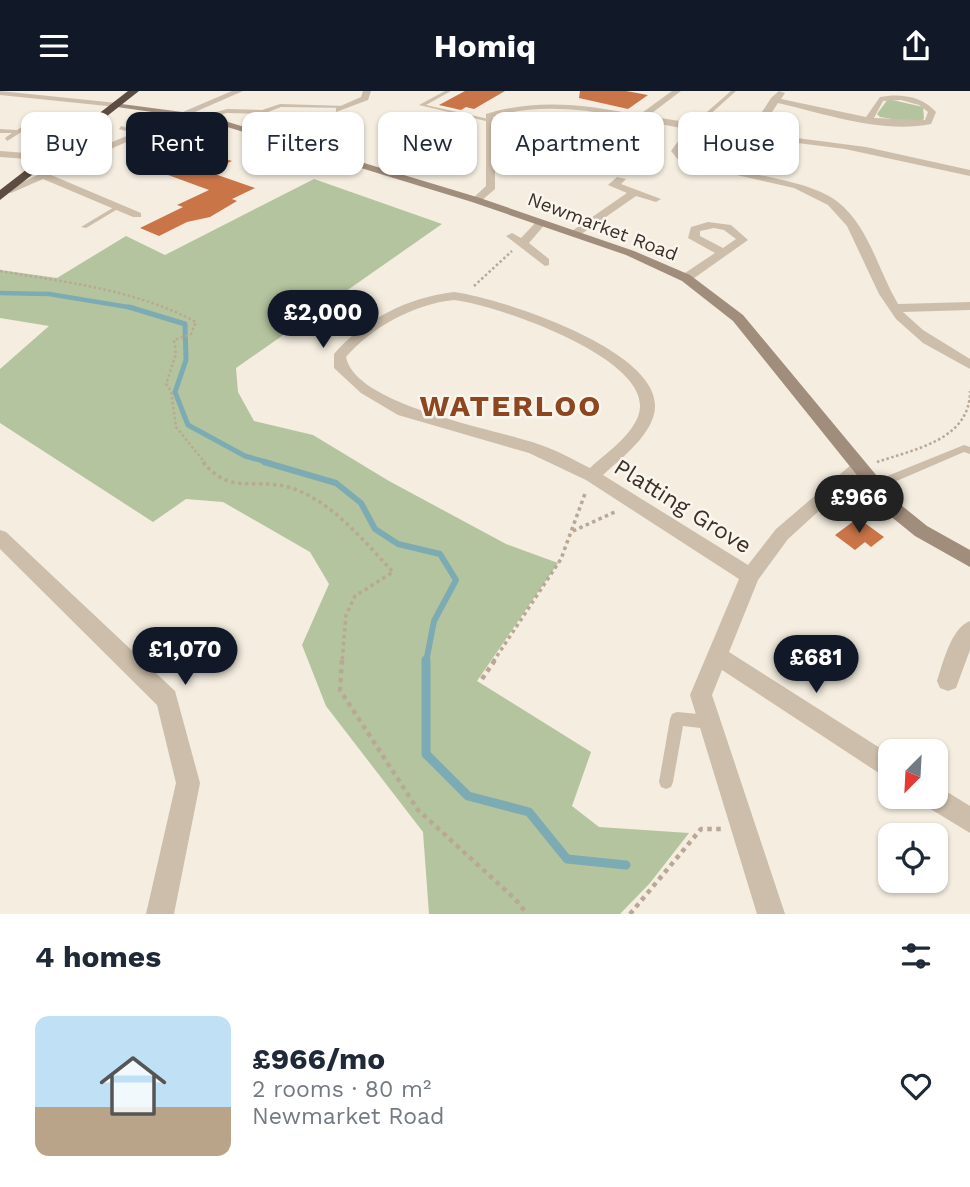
<!DOCTYPE html>
<meta charset="utf-8">
<style>
body{margin:0;font-family:"Work Sans",sans-serif;background:#f6f6f7;color:#1f2937;height:100vh;display:flex;flex-direction:column;font-size:26px;white-space:nowrap}
*{box-sizing:border-box;margin:0}
p{font-size:23px;color:#747a83}
.icon{flex:none;width:38px;height:38px;fill:none;stroke:currentColor;stroke-width:2;stroke-linecap:round;stroke-linejoin:round}
.map{position:relative;height:823px;overflow:hidden}
.drawer{display:flex;flex-direction:column;background:#fff;flex:1}
.drawer>*{flex:none}
.top-card{position:absolute;left:21px;top:21px;width:929px;height:63px;display:flex;gap:14px}
.needle{width:46px;rotate:204deg}
.fabs{position:absolute;left:878px;top:648px;display:grid;gap:14px}
.fabs a{display:grid;place-items:center;width:70px;height:70px;border-radius:14px;background:#fff;box-shadow:0 2px 5px #0004;font-size:35px}
.price{position:absolute;translate:-50% -60px;padding:0 16px;border-radius:24px;background:#111827;color:#fff;font-size:23px;line-height:46px;filter:drop-shadow(0 2px 4px #0008)}
.price::after{content:'';position:absolute;left:50%;top:42px;width:21px;height:16px;margin-left:-10px;background:inherit;clip-path:polygon(0 0,100% 0,50% 100%)}
.price.on{background:#222;color:#fff}
ul{padding:0;list-style:none}
li{display:flex;align-items:center;gap:21px;height:175px;padding:0 35px}
li span{display:grid;place-items:center;flex:none;width:196px;height:140px;border-radius:14px;color:#555}
li>.icon{margin-inline-start:auto}
span .icon{width:84px;height:84px;fill:#fffc;stroke-width:1}
li b{font-size:30px}
h2{display:flex;justify-content:space-between;align-items:center;height:84px;padding:0 35px;font-size:30px}
.pill{padding:0 24px;border-radius:14px;background:#fff;box-shadow:0 2px 5px #0004;font-size:24px;line-height:63px}
.pill.on{background:#111827;color:#fff}
header{display:flex;justify-content:space-between;align-items:center;height:91px;padding:0 35px;background:#111827;color:#fff;font-size:32px;font-weight:700}
.map>svg:first-child{display:block}
.green{fill:#b4c49f}
.lines{fill:none;stroke-linecap:round;stroke-linejoin:round}
.stream-far3{stroke:#7dabb3;stroke-width:4.5}
.stream-far2{stroke:#7dabb3;stroke-width:5}
.stream-far1{stroke:#7dabb3;stroke-width:6}
.stream{stroke:#7dabb3;stroke-width:9}
.building{fill:#ca7548}
.path-far2{stroke:#b9a895;stroke-width:2.5;stroke-dasharray:2.5 2.5;stroke-linecap:butt}
.path-far1{stroke:#b9a895;stroke-width:3.5;stroke-dasharray:3.5 3.5;stroke-linecap:butt}
.path{stroke:#b9a895;stroke-width:4.5;stroke-dasharray:4.5 4.5;stroke-linecap:butt}
.lane{fill:#cdbeab;fill-rule:evenodd}
.street{fill:#cdbeab;fill-rule:evenodd}
.secondary{fill:#a18d7c;fill-rule:evenodd}
.highway{fill:#5c4c41;fill-rule:evenodd}
.labels{text-anchor:middle;stroke-width:5;stroke-linejoin:round;paint-order:stroke}
.far-street-label{font-size:19px;fill:#3b312a;stroke:#fbf6ed}
.street-label{font-size:23px;fill:#3b312a;stroke:#fbf6ed}
.district-label{font-size:30px;font-weight:bold;letter-spacing:2px;fill:#8d4620;stroke:#fbf6ed}
</style>
<header><svg class="icon" aria-label="menu" viewBox="0 0 24 24"><path d="M4 6h16M4 12h16M4 18h16"/></svg>Homiq<svg class="icon" aria-label="share" viewBox="0 0 24 24"><path d="M12 15V3M7 8l5-5 5 5M5 13v7h14v-7"/></svg></header>
<div class="map">
<svg width="970" height="823" viewBox="0 0 970 823">
<rect width="100%" height="100%" fill="#f4ede0"/>
<g class="green">
<path d="M888,8L923,16L924,28L918,32L880,26L877,23Z"/>
<path d="M314,88L442,133L236,277L238,301L254,330L313,344L389,390L506,453L558,472L477,590L591,661L572,715L599,736L689,742L650,792L620,823H429L423,741L326,615L302,554L329,493L310,461L223,411L186,408L153,431L0,332V278L49,235L0,227V179L57,187L126,145L165,164Z"/>
</g>
<g class="lines">
<path class="stream-far3" d="M0,202L49,203L134,217"/>
<path class="stream-far2" d="M129,216L185,233L186,269L175,301L188,334L245,365L270,372"/>
<path class="stream-far1" d="M264,371L336,392L361,412L375,438L398,453L440,463L456,489L434,530L426,571"/>
<path class="stream" d="M426,569V663L468,705L529,721L567,768L626,774"/>
</g>
<g class="building">
<path d="M465,0H505L474,18L466,16L461,19L439,14Z"/>
<path d="M580,0H626L648,4L628,18L579,7Z"/>
<path d="M194,58L232,70L209,81L255,97L232,108L237,110L210,126L187,131L159,145L140,137L183,116L177,114L209,99L149,77Z"/>
<path d="M854,430H862L884,446L871,456L865,451L855,459L835,444Z"/>
</g>
<g class="lines">
<g class="path-far2">
<path d="M0,180C68,192 134,198 196,231L191,243L174,249L176,263L166,293L171,300L176,336L205,372"/>
<path d="M474,195L512,160"/>
<path d="M877,371C915,358 970,349 970,300"/>
</g>
<g class="path-far1">
<path d="M203,371C229,404 255,387 288,396C330,408 364,450 393,481L355,505L346,524L342,571"/>
<path d="M573,440L617,420"/>
<path d="M493,571L561,468L586,400"/>
</g>
<g class="path">
<path d="M342,569L340,599L418,719L515,808L527,823"/>
<path d="M482,588L495,569"/>
<path d="M630,823L701,738H721"/>
</g>
<g class="lane">
<path d="M445,0H451L426,14L493,29L490,31L419,14Z"/>
<path d="M731,0H736L695,37H691V35Z"/>
<path d="M280,13L346,15L348,16L346,17L281,16L263,23L227,22L202,28L199,26L227,18L262,19Z"/>
<path d="M606,19L611,20L594,34H590V32Z"/>
<path d="M46,21L81,26L78,28L49,24L7,50L5,47L12,42H0V38L17,39Z"/>
<path d="M121,35L142,41L143,42L140,44L119,38Z"/>
<path d="M116,115L121,116L86,137L81,136Z"/>
<path d="M964,354L970,356V363L964,361L878,398L874,399L869,395L870,392Z"/>
<path d="M677,621L709,624L714,626L716,631L714,636L709,638L683,635L673,691L671,696L666,698L661,696L659,691L670,628L672,623Z"/>
</g>
<g class="street">
<path d="M0,0L117,12L121,14L117,16L0,4Z"/>
<path d="M232,0H243L51,84L141,122V126H133L43,88L11,102L2,100L67,71L0,66V60L66,65L70,69Z"/>
<path d="M363,0H371L368,9L336,21V17L361,6Z"/>
<path d="M672,0H681L648,25L749,41L771,7L779,0L785,2L781,8L866,26L880,6C900,2 922,5 936,21L931,33C882,43 826,23 778,12L758,42L866,56L970,79V85L845,58L695,39L681,60C698,82 799,81 838,111C869,136 878,179 898,213L970,211V219L903,221L923,239L970,268V278L923,252L896,228L879,203L847,135L828,114L794,97L680,71L671,60L687,38C625,27 556,6 493,26L495,70L541,67L546,70L541,73L495,76V98L480,111L471,109L486,95V23C537,7 587,14 639,24ZM901,9L919,14L928,21L925,29L874,27L883,10Z"/>
<path d="M341,37L348,39C344,52 339,67 323,66V62L334,55Z"/>
<path d="M412,66L420,68L400,87H392V83Z"/>
<path d="M617,86L626,88L621,93L661,108L656,111L636,105L580,144H572V140L627,102L608,94Z"/>
<path d="M538,129L547,131L529,152L549,168V174L545,175L506,145L512,142L521,147Z"/>
<path d="M708,131L731,134L748,149L690,190H682V184L715,162L688,147L691,136ZM714,137L724,139L736,148L723,157L700,145V140Z"/>
<path d="M454,201C500,207 658,258 655,316C654,343 621,367 603,384L748,474L776,438L852,373L858,371L866,377L788,448L758,489L729,561L891,664V690L722,579L712,604L785,823H757L690,604L739,488L586,389L529,362L398,324L361,302L334,277V263C363,229 409,206 454,201ZM454,209C496,214 643,264 640,316C639,340 606,362 590,377C574,369 558,360 541,354C499,338 356,316 346,266C372,236 414,213 454,209Z"/>
<path d="M0,439L6,441L175,600L200,692L174,823H146L176,692L157,614L0,458Z"/>
<path d="M970,530V559L956,597L948,600L940,597L937,590C943,572 951,537 970,530Z"/>
<path d="M936,694L970,715V742L924,714L921,705H936Z"/>
</g>
<path class="secondary" d="M114,12L205,24L480,107L634,160L690,184L743,224L901,414L927,435L970,459V476L915,445L889,424L733,230L682,190L626,164L472,111L201,28L117,16Z"/>
<path class="highway" d="M128,0H139L0,109V99Z"/>
</g>
<g class="labels">
<g class="far-street-label">
<text transform="translate(603 135) rotate(21)" y="7">Newmarket Road</text>
</g>
<g class="street-label">
<text transform="translate(683 415) rotate(32)" y="8">Platting Grove</text>
</g>
<g class="district-label">
<text x="511" y="325">WATERLOO</text>
</g>
</g>
</svg>
<div class="fabs">
<a><svg class="needle" viewBox="-14 -14 28 28"><path d="M0-13l5 13h-10z" fill="#e53935"/><path d="M0 13l5-13h-10z" fill="#747a83"/></svg></a>
<a><svg class="icon" aria-label="locate" viewBox="0 0 24 24"><circle cx="12" cy="12" r="6"/><path d="M12 2v4M12 18v4M2 12h4M18 12h4"/></svg></a>
</div>
<b class="price" style="left:323px;top:259px">£2,000</b>
<b class="price on" style="left:859px;top:444px">£966</b>
<b class="price" style="left:185px;top:596px">£1,070</b>
<b class="price" style="left:816px;top:604px">£681</b>
<div class="top-card">
<a class="pill">Buy</a>
<a class="pill on">Rent</a>
<a class="pill">Filters</a>
<a class="pill">New</a>
<a class="pill">Apartment</a>
<a class="pill">House</a>
</div>
</div>
<section class="drawer">
<h2>4 homes<svg class="icon" aria-label="filters" viewBox="0 0 24 24"><path d="M4 7h16M4 17h16"/><circle cx="9" cy="7" r="2"/><circle cx="15" cy="17" r="2"/></svg></h2>
<ul>
<li><span style="background:linear-gradient(#bfe0f5 65%,#b9a48a 0)"><svg class="icon" aria-label="home" viewBox="0 0 24 24"><path d="M3 11l9-7 9 7M6 9v11h12V9"/></svg></span><div><b>£966/mo</b><p>2 rooms · 80 m²</p><p>Newmarket Road</p></div><svg class="icon" aria-label="heart" viewBox="0 0 24 24"><path d="M12 20l-8-8c-3-5 5-10 8-4 3-6 11-1 8 4z"/></svg></li>
</ul>
</section>
